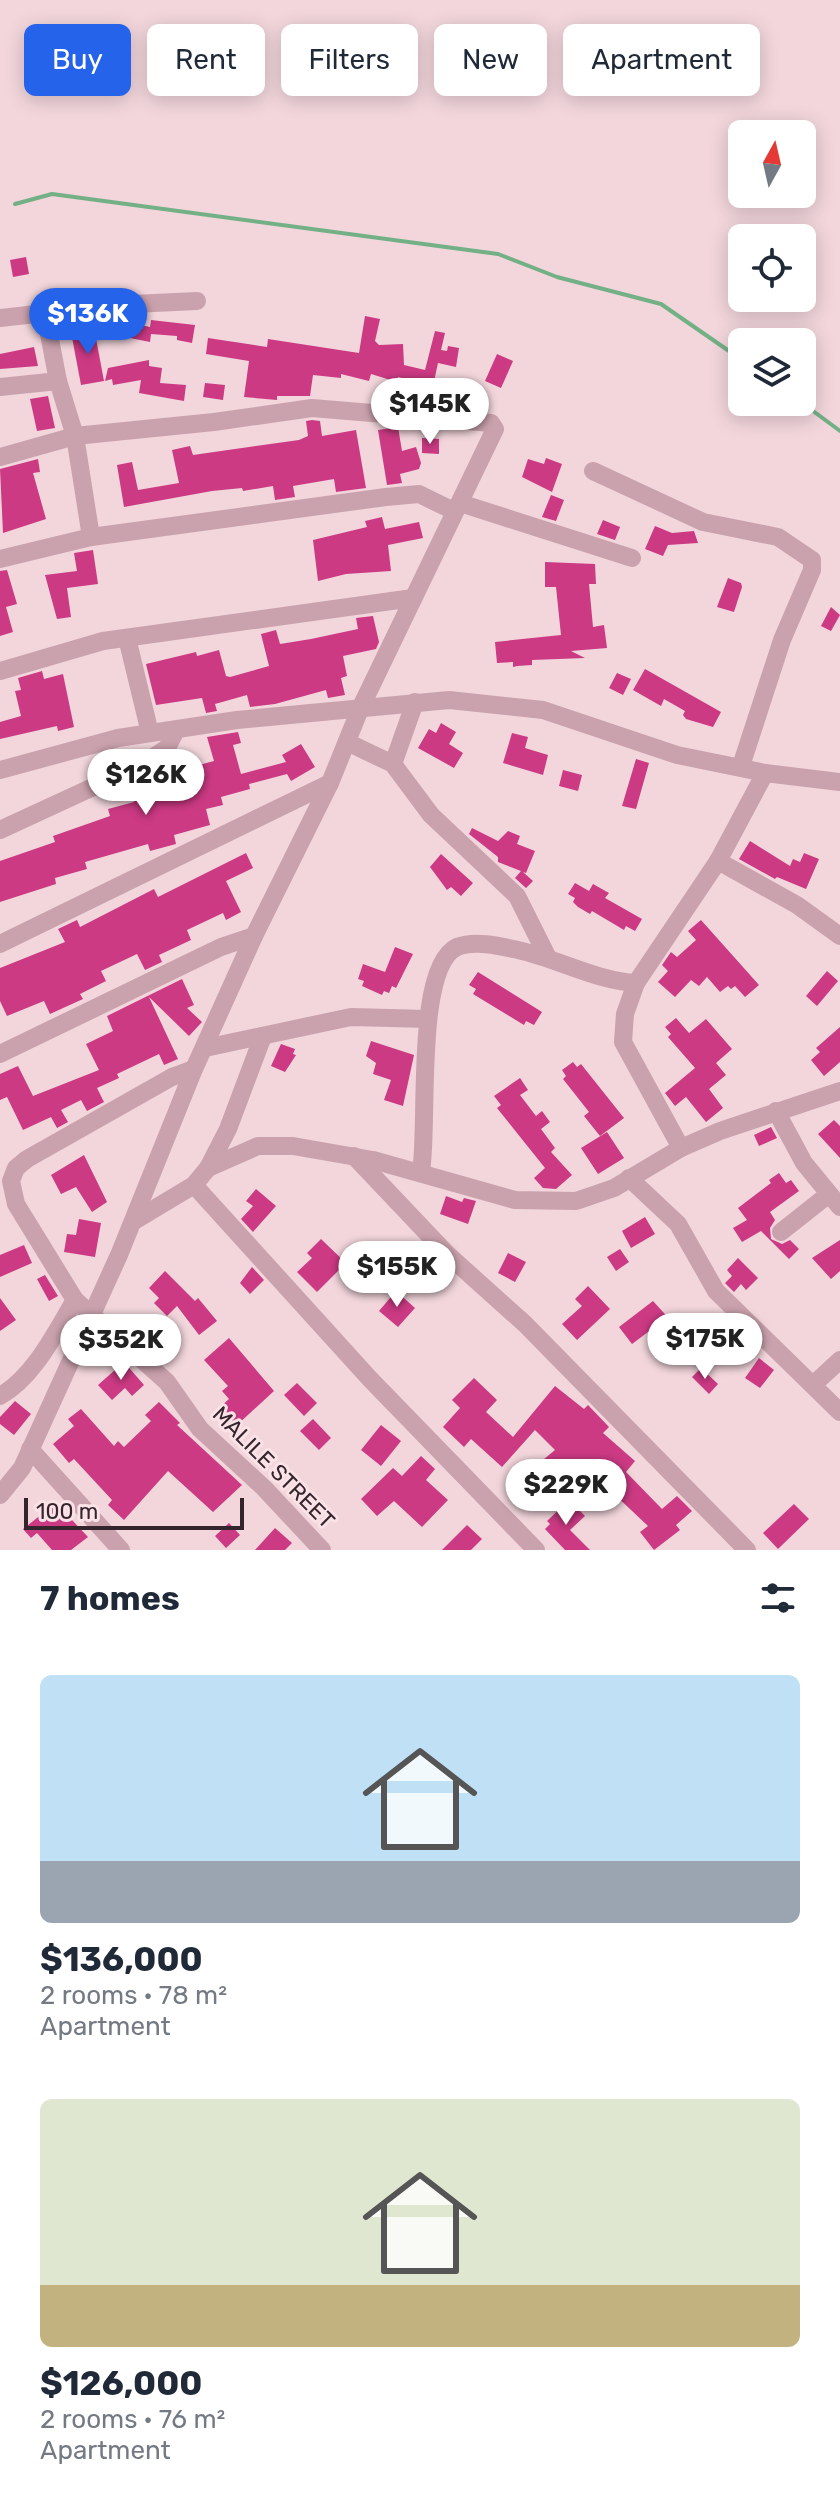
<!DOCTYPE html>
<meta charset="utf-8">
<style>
body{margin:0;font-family:Rubik,sans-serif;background:#f6f6f7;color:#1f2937;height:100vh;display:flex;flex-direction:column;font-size:30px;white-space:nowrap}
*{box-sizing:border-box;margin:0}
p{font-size:26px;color:#747a83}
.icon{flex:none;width:44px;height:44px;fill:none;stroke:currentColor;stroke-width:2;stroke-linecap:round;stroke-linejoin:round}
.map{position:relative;height:1550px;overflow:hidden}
.sheet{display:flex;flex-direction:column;background:#fff;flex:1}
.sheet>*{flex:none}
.hud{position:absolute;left:24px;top:24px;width:792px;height:72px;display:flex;gap:16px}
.needle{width:52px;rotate:8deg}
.tools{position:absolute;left:728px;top:120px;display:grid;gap:16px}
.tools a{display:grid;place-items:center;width:88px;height:88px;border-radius:12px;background:#fff;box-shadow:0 4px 20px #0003;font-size:40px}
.scale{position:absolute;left:24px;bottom:20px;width:220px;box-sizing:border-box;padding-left:8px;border:4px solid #34252c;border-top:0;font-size:22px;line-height:28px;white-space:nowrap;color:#34252c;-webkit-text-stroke:6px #fae2e7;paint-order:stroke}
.price{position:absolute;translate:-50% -68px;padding:0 18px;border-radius:28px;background:#fff;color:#222;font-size:26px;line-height:52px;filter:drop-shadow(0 2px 4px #0008)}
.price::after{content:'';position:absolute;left:50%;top:48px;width:24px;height:18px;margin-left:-12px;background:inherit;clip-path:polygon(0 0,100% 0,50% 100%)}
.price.active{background:#2563eb;color:#fff}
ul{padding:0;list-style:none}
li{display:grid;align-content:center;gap:16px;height:424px;padding:0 40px}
li span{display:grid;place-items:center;height:248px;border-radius:12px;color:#555}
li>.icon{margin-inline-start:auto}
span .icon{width:144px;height:144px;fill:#fffc;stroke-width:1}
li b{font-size:34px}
h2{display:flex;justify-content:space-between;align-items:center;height:96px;padding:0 40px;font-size:34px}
.chip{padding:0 28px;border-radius:12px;background:#fff;box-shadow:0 4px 20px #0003;font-size:28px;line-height:72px}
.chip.active{background:#2563eb;color:#fff}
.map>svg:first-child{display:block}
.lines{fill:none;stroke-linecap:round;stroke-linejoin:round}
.stream{stroke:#74b086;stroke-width:4}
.building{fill:#cc3a84}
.minor{stroke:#caa2ae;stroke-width:18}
.labels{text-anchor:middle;stroke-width:6;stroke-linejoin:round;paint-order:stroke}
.street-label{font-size:22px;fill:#34252c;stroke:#fae2e7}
</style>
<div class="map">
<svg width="840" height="1550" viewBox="0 0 840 1550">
<rect width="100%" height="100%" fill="#f2d6dc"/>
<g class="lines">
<g class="stream">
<path d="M15,204L52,194L498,254L557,277L661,304L742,360"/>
<path d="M801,402L840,431"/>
</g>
</g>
<g class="building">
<path d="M26,257L29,274L13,277L10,260Z"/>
<path d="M365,316L380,319L375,341L379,345L403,344L404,365L425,370L435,331L445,333L441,350L447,351L448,346L459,348L456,367L438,363L433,386L398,377L397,382L371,374L369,381L341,374V378L313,375L310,396H277V400L244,397L249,361L206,354L208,338L267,347L268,339L359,353Z"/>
<path d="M118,320L150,327L151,320L195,325L192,343L177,340V336L151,334L150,342L115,335Z"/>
<path d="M94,328L104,381L81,385L71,332Z"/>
<path d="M34,347L38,366L0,369V354Z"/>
<path d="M497,354L513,361L501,388L485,381Z"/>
<path d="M149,360V366L162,368L160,383L186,385L184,401L139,393L141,380L113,385L112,379L105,381L108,368Z"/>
<path d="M205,383L225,385L223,400L203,397Z"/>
<path d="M48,396L55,428L37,431L30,399Z"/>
<path d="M312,420L320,421L322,436L356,430L366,488L336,492L334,479L293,486L295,497L275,500L273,486L243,491L242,488L212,491L124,507L117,465L132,462L138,490L179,483L172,450L190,446L193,455L299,440L308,436L306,421Z"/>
<path d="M398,427L402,451L416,447L421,463L419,469L400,474L402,483L387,485L378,430Z"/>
<path d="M422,438L439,439V454L422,453Z"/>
<path d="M546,458L562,464L552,492L522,477L528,459L544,464Z"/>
<path d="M38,459L40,472L33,473L46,519L3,533L0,469Z"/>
<path d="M551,495L564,500L556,521L542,517Z"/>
<path d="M382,517L385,529L419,522L423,538L388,545L391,571L346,574L318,581L313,540L367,527L365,521Z"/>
<path d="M603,520L620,527L615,540L597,534Z"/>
<path d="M655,526L672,533L694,531L698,543L668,545L663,556L645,549Z"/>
<path d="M93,550L98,584L67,588L71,617L57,619L45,575L77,571L74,553Z"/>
<path d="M545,562L595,564L596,584H589L593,627L604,625L607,648L571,651L585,658L532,660V665L517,666L513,667V662L497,663L495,642L561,635L556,587H545Z"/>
<path d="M7,570L17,604L6,607L13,632L0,636V571Z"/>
<path d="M728,578L741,583L742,587L734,612L717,607Z"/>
<path d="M831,607L840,615L831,631L821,626Z"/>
<path d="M373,616L379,642L376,649L343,656L347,676L341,678L345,695L328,698L326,690L275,704L250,707L247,695L215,704L217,711L206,713L202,698L156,705L146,664L196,652L197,656L219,650L226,676L230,677L269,666L261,634L276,630L280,644L311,639L358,629L356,618Z"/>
<path d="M645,669L721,712L713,727L686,719L683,715L685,711L664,699L661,706L633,690Z"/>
<path d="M42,671L44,679L63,674L74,727L58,731L57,726L0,739V722L21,716L15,691L21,690L18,678Z"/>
<path d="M617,673L631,679L623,695L609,688Z"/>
<path d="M441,723L456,732L449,744L463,753L454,768L418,748L429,729L436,733Z"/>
<path d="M238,732L241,743L233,745L241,774L286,762L282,755L301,744L315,767L291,781L287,774L249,784L250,789L221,797L223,805L206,809L210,825L174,835L176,844L150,851L148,844L85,862L87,869L55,878L56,884L0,902V861L55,842L53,836L110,816L108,809L134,802L133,797L161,789L157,770L173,758L177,757L180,770L214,761L207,737Z"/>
<path d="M512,733L528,737L525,748L548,755L543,775L503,763Z"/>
<path d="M116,751L120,761L100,771L95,757Z"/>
<path d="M636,759L649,763L636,809L622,806Z"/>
<path d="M563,770L582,775L578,791L559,786Z"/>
<path d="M472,828L498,841L508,831L520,836L517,844L535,851L526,873L523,872L533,881L526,888L515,878L521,871L498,862V857L469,834Z"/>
<path d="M750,841L790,866L793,859L800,862L804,853L819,859L806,889L777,877L775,879L739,859Z"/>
<path d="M246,853L253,868L226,881L241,912L226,920L223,913L187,930L191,940L159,955L162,962L145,970L137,954L101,971L106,981L80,994L83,999L50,1014L44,1001L7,1016L0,1001V968L65,942L58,929L77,920L80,927L154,889L158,897Z"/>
<path d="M441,854L473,883L461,896L451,887L447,890L430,867Z"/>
<path d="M575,883L589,891L593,884L609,893L605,898L642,919L635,931L626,926L624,930L592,911L590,914L578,907L573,902L575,898L568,894Z"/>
<path d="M701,920L759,985L745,997L735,986L731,989L728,986L720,992L707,977L699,986L691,980L675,997L658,982L668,971L662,965L671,952L677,957L696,940L688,931Z"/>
<path d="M395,947L413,954L396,988L392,986L389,993L384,991L382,995L362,986L364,981L358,979L363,964L385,972Z"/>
<path d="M827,971L838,981L817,1006L806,996Z"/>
<path d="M478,972L542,1012L534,1025L526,1021L524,1025L473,994L476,989L469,985Z"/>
<path d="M182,979L194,1005L187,1008L202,1022L189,1036L149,997L178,1059L164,1065L159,1054L117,1074L119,1078L97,1088L104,1102L87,1111L81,1100L61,1110L68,1122L57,1128L51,1117L23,1130L7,1097L0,1100V1074L18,1066L33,1096L99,1070L86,1044L113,1031L107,1016Z"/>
<path d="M676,1018L689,1033L706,1019L732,1049L716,1063L726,1075L709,1089L723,1108L706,1122L686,1097L675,1106L665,1093L695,1068L668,1037L671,1034L665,1027Z"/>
<path d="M840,1027V1062L824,1076L811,1060L820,1052L816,1048Z"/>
<path d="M371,1041L414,1055L403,1106L384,1100L391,1080L373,1074L376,1063L366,1056Z"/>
<path d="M281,1044L295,1049L293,1054L296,1055L285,1072L271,1066Z"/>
<path d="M573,1062L577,1067L581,1064L624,1118L600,1136L584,1116L589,1112L563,1079L566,1076L562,1070Z"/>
<path d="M520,1078L528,1090L520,1095L536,1116L542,1111L550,1122L541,1129L555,1148L551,1152L572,1175L556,1189L543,1188L534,1178L545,1168L497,1108L501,1105L494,1096Z"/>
<path d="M834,1120L840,1126V1158L818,1134Z"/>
<path d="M771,1127L777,1138L759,1146L754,1135Z"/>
<path d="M607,1132L624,1158L598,1174L581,1148Z"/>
<path d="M84,1155L107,1202L92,1212L76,1187L61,1194L51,1175Z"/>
<path d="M779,1173L786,1183L791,1180L799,1191L770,1212L775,1220L770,1228L771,1239L782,1244L790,1240L799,1249L789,1259L761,1231L742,1242L733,1228L747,1220L738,1208L771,1183L769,1180Z"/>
<path d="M256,1189L276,1206L253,1232L241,1219L253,1206L246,1201Z"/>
<path d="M446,1196L462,1202L464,1198L476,1201L468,1224L440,1214Z"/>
<path d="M645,1217L655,1234L631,1248L622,1231Z"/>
<path d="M79,1219L101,1223L95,1257L64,1252L67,1234L76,1235Z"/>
<path d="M321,1239L346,1263L317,1292L297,1272L312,1258L307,1253Z"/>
<path d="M840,1240V1271L831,1279L812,1258Z"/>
<path d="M24,1245L32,1263L0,1277V1255Z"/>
<path d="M620,1249L629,1262L616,1271L607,1257Z"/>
<path d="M508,1253L526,1262L515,1282L498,1273Z"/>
<path d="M738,1258L758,1278L746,1290L741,1284L734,1292L725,1283L732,1276L727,1270Z"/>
<path d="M252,1267L264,1280L250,1294L240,1283Z"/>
<path d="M165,1271L195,1301L198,1298L217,1321L199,1335L177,1306L167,1316L154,1303L159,1298L149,1288Z"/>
<path d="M45,1275L58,1296L49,1301L37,1279Z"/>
<path d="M588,1286L610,1309L577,1340L562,1324L582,1306L575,1299Z"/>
<path d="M396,1291L415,1308L398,1327L379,1311Z"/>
<path d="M0,1298L16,1320L0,1331Z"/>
<path d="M653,1301L673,1323L675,1321L689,1334L675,1348L652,1329L632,1344L619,1327Z"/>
<path d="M229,1338L274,1391L236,1426L219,1408L229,1399L222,1391L228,1386L204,1360Z"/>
<path d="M759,1358L774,1370L760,1388L745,1378Z"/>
<path d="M124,1362L144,1385L132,1396L125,1388L112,1400L98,1385Z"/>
<path d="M701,1368L718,1384L709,1394L692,1377Z"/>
<path d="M474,1378L497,1400L486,1412L513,1437L555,1386L584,1409L588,1405L609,1427L603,1433L635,1461L626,1472L662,1509L677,1496L692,1511L676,1525L680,1530L654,1550L640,1532L648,1526L577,1459L529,1501L515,1483L555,1450L535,1430L502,1467L471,1439L464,1447L443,1427L460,1408L452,1400Z"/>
<path d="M297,1383L317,1403L304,1416L284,1395Z"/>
<path d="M15,1401L31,1414L14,1435L0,1424V1417Z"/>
<path d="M159,1402L180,1423L177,1425L242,1485L213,1512L168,1471L124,1520L108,1505L112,1500L74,1459L69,1463L53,1444L74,1426L68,1419L81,1409L114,1446L118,1441L124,1447L151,1421L145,1415Z"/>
<path d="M313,1419L331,1438L319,1450L300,1431Z"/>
<path d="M381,1425L401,1441L381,1466L361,1450Z"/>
<path d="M421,1456L435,1469L426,1480L448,1500L422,1527L394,1501L377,1516L361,1499L393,1468L402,1476Z"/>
<path d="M569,1500L585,1516L570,1530L590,1550H565L545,1529L550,1524L547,1521Z"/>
<path d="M56,1503L88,1537L71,1550H52L37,1533L31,1538L23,1529Z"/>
<path d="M794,1504L809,1519L778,1549L763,1533Z"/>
<path d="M229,1523L240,1535L226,1548L215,1536Z"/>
<path d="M467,1525L482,1539L471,1550H442Z"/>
<path d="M275,1528L292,1543L285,1550H255Z"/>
</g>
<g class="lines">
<g class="minor">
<path d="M0,318L45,313"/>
<path d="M58,381L75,436L91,537"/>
<path d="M0,387L58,381L45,313L90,306L197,301"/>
<path d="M0,457L75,436L214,422L312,408L491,423L495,429L360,709L330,783L254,936L194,1069L119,1255L22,1468L0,1495"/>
<path d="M593,471L703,522L778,537L812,560V570L782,640L741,766"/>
<path d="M460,503L632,558"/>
<path d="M0,559L91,537L386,497L419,494L454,511"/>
<path d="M127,638L150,733"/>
<path d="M0,671L103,641L413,598"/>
<path d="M347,742L393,764L431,815L517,896L548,958"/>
<path d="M393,764L415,702"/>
<path d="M0,770L118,738L237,720L449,700L543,710L677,755L765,773L840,782"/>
<path d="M0,830L145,763L167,748L176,730"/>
<path d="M718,861L797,905L840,936"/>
<path d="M0,944L330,783"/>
<path d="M636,983L625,1014L623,1042L681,1148"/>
<path d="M205,1048L351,1017L428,1019"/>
<path d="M0,1054L221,947L254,936"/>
<path d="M194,1069L172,1077L27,1159L16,1168L11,1181L16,1204L75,1300L167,1382L200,1429L264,1488L322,1550"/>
<path d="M776,1111L804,1163L840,1207"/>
<path d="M354,1156L447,1254L525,1324L747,1550"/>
<path d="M208,1168L228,1129L263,1036"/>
<path d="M421,1171C429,1127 414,967 457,947C475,940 500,946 518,950C555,958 600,982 636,983L718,861L765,773"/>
<path d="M629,1178L678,1224L716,1291L840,1412"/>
<path d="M194,1185L370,1379L536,1550"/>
<path d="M134,1221L194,1185L208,1168L258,1146H293L373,1160L515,1200L576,1201L614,1188L681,1148L720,1131L840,1091"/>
<path d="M781,1232L829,1194"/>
<path d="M814,1384L840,1360"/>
<path d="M0,1396C34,1377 55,1333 75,1300"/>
<path d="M30,1449L121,1550"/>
</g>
</g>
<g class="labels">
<g class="street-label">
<text transform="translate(274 1467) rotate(45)" y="8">MALILE STREET</text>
</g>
</g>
</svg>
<div class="tools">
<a><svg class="needle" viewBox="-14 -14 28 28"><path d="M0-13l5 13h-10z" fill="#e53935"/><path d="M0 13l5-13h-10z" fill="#747a83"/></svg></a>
<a><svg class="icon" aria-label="locate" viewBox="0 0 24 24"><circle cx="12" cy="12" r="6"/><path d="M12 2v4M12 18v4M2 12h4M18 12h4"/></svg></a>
<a><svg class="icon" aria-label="layers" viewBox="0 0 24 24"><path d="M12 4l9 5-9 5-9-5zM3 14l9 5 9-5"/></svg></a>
</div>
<div class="scale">100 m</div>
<b class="price active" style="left:88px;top:356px">$136K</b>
<b class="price" style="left:430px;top:446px">$145K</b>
<b class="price" style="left:146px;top:817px">$126K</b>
<b class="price" style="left:397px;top:1309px">$155K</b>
<b class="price" style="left:705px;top:1381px">$175K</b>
<b class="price" style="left:121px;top:1382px">$352K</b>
<b class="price" style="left:566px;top:1527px">$229K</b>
<div class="hud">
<a class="chip active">Buy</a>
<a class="chip">Rent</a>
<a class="chip">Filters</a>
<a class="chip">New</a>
<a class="chip">Apartment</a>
</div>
</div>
<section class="sheet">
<h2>7 homes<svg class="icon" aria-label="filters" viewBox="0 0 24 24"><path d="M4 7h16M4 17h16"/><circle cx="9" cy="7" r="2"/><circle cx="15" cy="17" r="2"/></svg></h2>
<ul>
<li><span style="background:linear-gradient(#bfe0f5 75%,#9aa5b1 0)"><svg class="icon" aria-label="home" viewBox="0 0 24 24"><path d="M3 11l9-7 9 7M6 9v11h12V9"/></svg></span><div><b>$136,000</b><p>2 rooms · 78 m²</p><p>Apartment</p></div></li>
<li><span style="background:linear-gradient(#dfe7d0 75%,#c2b280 0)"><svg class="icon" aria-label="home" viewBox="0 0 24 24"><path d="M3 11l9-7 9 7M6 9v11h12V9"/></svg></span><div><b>$126,000</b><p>2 rooms · 76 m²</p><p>Apartment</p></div></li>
</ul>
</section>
